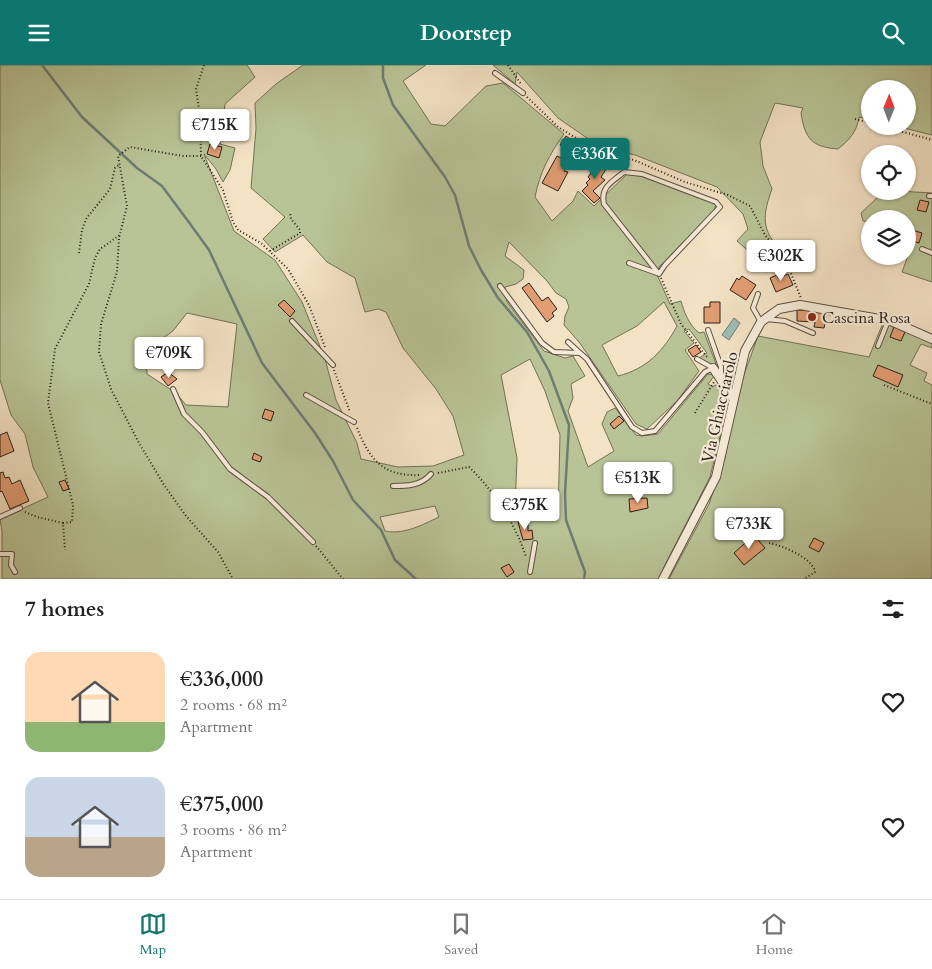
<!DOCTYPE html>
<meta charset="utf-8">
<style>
body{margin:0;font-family:Cardo,serif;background:#f6f6f6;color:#202124;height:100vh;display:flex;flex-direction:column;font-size:19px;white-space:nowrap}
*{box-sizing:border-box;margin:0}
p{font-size:16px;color:#757577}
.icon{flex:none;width:28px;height:28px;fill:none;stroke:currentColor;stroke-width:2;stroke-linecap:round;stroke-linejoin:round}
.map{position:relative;height:514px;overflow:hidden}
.sheet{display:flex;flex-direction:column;background:#fff;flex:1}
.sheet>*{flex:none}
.needle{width:32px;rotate:1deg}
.tools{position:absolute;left:861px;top:15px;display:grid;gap:10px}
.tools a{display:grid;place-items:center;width:55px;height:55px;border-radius:50%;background:#fff;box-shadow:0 1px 4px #0004;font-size:25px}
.price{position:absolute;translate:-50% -42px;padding:0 11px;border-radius:5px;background:#fff;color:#222;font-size:16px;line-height:32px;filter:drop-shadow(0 1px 2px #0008)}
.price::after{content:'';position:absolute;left:50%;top:30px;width:15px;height:11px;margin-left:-8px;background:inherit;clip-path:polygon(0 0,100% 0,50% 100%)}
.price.current{background:#0f766e;color:#fff}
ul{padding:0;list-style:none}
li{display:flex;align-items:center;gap:15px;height:125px;padding:0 25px}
li span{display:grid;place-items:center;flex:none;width:140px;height:100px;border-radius:15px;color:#555}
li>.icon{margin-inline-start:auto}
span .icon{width:60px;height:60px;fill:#fffc;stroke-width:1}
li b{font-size:21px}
h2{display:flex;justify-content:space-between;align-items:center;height:60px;padding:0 25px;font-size:21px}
header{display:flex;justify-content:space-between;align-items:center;height:65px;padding:0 25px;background:#0f766e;color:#fff;font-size:22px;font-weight:700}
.tab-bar{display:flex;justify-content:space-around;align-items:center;height:70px;border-top:1px solid #e0e0e0;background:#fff;font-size:14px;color:#757577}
.tab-bar a{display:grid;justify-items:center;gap:2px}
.tab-bar .current{color:#0f766e}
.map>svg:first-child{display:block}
.green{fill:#b9c496;stroke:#717156;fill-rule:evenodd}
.water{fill:#9bbdb6;stroke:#6d7d76}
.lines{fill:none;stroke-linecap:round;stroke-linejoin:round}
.stream{stroke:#6d7d76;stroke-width:2.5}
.building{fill:#e29d73;stroke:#291e16}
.lane-casing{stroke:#5c4f42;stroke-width:6}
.street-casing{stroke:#5c4f42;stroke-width:10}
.path{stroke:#291e16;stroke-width:2;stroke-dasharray:1 2.5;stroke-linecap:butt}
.lane{stroke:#f7ecd9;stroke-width:4}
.street{stroke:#f7ecd9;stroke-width:8}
.poi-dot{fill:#8f2418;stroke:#f7ecd9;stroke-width:2}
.labels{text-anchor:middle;stroke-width:4.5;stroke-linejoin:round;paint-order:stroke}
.poi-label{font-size:16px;fill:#291e16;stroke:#f7ecd9;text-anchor:start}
.street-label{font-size:16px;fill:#291e16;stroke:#f7ecd9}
</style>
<header><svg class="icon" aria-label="menu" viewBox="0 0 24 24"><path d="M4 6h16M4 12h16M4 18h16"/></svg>Doorstep<svg class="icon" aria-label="search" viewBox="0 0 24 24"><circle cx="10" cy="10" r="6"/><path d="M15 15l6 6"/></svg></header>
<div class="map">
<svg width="932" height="514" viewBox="0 0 932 514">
<rect width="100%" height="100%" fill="#f3e2c4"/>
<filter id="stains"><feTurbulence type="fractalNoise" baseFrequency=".004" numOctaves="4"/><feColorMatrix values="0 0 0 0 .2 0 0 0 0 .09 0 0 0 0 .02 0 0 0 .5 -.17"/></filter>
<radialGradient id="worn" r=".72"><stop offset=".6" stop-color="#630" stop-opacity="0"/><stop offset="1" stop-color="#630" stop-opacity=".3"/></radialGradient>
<g class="green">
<path d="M0,0H247L255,12L225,39L220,79L235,83L230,105L223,117L216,104L204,89L234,166L275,195L302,237L325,294L336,335L357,378L361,394L398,402L433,401L464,390L453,351L436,324L403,283L386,247L378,244L365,247L355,213L327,197L303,170L275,187L263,174L285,152L251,123L256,63L255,38L276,19L303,0H426L403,16L431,59L445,61L486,21L503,18L564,69C549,90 540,107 535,132L552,156L573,136L578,126L594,141L627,109L641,111L716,139L714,146L659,202L658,212L670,239L681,236C684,247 689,260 699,268L704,267L719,307L699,293L707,288L689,264L684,266L694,278L685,285L699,306L678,335L647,364L636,359L579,277L564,260L565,251L569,242L566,234L556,228L547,216L509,177L505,191L524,205L523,214L516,219L505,222L507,237L544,286L565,293L573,291L585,311L571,319L573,333L568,346L588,402L614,386L602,359L607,347L615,343L636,370L642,371L658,369L708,309L715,310L708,319L713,322L715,320L721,321L729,335L710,412L664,502L660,514H2V466L0,454L48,432L33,402L25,369L11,350L0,315ZM664,237L677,261C664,285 647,304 618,311L602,280L637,261ZM187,248L237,259L228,342L186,340L176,328L147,309L146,285L173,266ZM530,294L545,326L560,370L558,451L515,443L517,393L501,310ZM435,441L439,452C422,460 404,470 385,466L380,452Z"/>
<path d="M493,0H932V70L896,61H908V24H870V55L859,52C857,67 849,75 838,84C812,82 805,74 801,48L803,43L775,38L760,77L763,101L772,124C760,157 763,168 788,193L783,195L785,200L766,207L757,188L753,190L737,176L748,164L743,149L717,122L635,90L600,82L558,53L517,7L515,19Z"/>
<path d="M898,126L932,128V217L902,207L908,191V154H870V157L863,156L861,148L878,132Z"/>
<path d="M883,258L932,277V283L921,279L910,300L927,308L924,316L932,320V514H669L709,439L725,393L738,326L758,271L869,292Z"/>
</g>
<path class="water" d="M734,253L740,258L729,275L722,270Z"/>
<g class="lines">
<g class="stream">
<path d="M42,0L82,52L137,103L162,121L188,156L209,185L262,298L315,368L333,396L353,435L381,465L395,495L416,514"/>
<path d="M383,0V13L393,40L445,112L455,130L469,181L481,205L498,233L527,267L549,306L569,360L565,428L566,455L585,507L584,514"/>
</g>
</g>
<g class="building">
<path d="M566,71L573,76L567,85L560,80Z"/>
<path d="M210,79L222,82L219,93L207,89Z"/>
<path d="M557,91L569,97L564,106L568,107L558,126L542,118Z"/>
<path d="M601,94L608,101L601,112L605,115L593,126L600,133L594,138L582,126L588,120L586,118L590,114L588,112L592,107L590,105Z"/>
<path d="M920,135L929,137L926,147L917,145Z"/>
<path d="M912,165L922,168L919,178L909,175Z"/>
<path d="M788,209L793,220L776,227L770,213L777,210L778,213Z"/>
<path d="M742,211L756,220L746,235L730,225L737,213L739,215Z"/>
<path d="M529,218L542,236L548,232L557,244L552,248L554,251L547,257L522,223Z"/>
<path d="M284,235L295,246L290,252L278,240Z"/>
<path d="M710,237H720V258H704V242H710Z"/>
<path d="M797,245L822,246V249H827L824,263L814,262L815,257L797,256Z"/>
<path d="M894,262L905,267L901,276L890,272Z"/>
<path d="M696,280L701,287L693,292L688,285Z"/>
<path d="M878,300L903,310L898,322L873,311Z"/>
<path d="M168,307L177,314L168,321L161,312Z"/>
<path d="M265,344L274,347L271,356L262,353Z"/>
<path d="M619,351L624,356L614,364L610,359Z"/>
<path d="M7,367L14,386L0,392V370Z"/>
<path d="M254,388L262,392L260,397L252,394Z"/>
<path d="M3,407L5,413L9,412L12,419L20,415L29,436L10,444L2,426L0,427V408Z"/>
<path d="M65,415L69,424L63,426L59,417Z"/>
<path d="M647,433L648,443L630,447L629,434Z"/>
<path d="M528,456V466L532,465L533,474L523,475L518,457Z"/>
<path d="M754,470L765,483L744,500L734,488Z"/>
<path d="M814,473L824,478L819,487L809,482Z"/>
<path d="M509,499L514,507L507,512L501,503Z"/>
</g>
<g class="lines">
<defs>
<g id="lane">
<path d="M495,8L523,28"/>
<path d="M574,99L601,88"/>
<path d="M624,107L642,109L716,137L720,142L665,200L659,209L604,139C600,122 612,117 624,107Z"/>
<path d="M929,131H932"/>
<path d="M922,184L932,188"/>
<path d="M629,198L657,208"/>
<path d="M500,221L542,278L554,287L580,288L587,294L632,362L642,368L655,366L705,307L713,303"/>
<path d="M758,229L753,243L761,257"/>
<path d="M766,254L785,256L813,268"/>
<path d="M292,256L333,300"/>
<path d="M708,265L721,302V313"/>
<path d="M568,277L580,288"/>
<path d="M878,281L888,256"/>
<path d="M697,294L713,303"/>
<path d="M173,324L184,349L202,367L230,404L268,432L313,477"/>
<path d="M306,330L354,357"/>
<path d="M393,421C406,421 421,421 431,409"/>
<path d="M0,452L20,443"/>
<path d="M0,489H12L11,500L15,507"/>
<path d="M530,507L535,478"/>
</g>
<g id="street">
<path d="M713,303L733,333"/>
<path d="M663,514L716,412L745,286L761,257L779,244L800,240L891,256L932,274"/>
</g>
</defs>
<use href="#lane" class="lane-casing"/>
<use href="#street" class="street-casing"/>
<g class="path">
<path d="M204,0L196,24L200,51L201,91L223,125L233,157L238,165L261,178L288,204L309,240L325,282"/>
<path d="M508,0L521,19"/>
<path d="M527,32L558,62L594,84"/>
<path d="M855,54L870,58"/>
<path d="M882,61L932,75"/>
<path d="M608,90L634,95L685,117L728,130L750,141L765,170L785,194L801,233"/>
<path d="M201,91H183L130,82L118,91L127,141L119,173L117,207L101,259L99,287L111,324L139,378L164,420L186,451L218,487L233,514"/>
<path d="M270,186L300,168V165L291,154L290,147"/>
<path d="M79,188L82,165L86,154L110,124L115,103L119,100"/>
<path d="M661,213L681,259L707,292"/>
<path d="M334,305L350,347"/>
<path d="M884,320L932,339"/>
<path d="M695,348L714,317"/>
<path d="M357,363C370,395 383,412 421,410"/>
<path d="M438,408L469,402C494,426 515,458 526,492"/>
<path d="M25,447L37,452L63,458L65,485"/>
<path d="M63,458L72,457L73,440L48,338L55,284L89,219L95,193L100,184L120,170"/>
<path d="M769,478C781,480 813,493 815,507L804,514"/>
<path d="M316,481L343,514"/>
</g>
<use href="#lane" class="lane"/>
<use href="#street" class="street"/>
</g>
<circle class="poi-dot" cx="812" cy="252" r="5"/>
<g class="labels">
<g class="poi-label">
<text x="822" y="258">Cascina Rosa</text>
</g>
<g class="street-label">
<text transform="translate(719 342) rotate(-77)" y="6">Via Ghiacciarolo</text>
</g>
</g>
<rect width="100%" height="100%" filter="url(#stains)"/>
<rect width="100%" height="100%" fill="url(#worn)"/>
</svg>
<div class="tools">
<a><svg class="needle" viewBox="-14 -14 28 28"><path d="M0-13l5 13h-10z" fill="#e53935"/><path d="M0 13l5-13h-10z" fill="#757577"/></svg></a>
<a><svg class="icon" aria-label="locate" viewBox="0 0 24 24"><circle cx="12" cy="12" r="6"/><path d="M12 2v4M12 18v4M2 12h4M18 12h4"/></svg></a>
<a><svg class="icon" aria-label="layers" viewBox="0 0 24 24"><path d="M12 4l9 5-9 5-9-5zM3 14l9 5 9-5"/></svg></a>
</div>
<b class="price" style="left:215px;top:86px">€715K</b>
<b class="price current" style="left:595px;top:115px">€336K</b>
<b class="price" style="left:781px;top:217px">€302K</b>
<b class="price" style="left:169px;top:314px">€709K</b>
<b class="price" style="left:638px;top:439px">€513K</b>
<b class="price" style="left:525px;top:466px">€375K</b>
<b class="price" style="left:749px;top:485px">€733K</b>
</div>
<section class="sheet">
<h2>7 homes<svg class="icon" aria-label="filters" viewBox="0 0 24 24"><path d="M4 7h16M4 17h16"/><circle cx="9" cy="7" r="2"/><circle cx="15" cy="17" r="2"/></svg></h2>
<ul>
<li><span style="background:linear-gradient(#ffd9b3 70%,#8fb573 0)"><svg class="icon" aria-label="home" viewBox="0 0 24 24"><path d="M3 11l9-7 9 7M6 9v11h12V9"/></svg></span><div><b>€336,000</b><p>2 rooms · 68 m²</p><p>Apartment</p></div><svg class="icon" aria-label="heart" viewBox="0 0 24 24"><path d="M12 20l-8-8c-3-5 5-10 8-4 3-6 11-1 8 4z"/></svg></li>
<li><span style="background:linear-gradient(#c9d6e8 60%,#b9a48a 0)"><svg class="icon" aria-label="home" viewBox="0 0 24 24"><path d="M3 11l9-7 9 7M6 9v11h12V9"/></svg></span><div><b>€375,000</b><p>3 rooms · 86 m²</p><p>Apartment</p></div><svg class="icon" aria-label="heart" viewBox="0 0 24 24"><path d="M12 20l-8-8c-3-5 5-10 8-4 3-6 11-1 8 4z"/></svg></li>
</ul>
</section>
<nav class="tab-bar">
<a class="current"><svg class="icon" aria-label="map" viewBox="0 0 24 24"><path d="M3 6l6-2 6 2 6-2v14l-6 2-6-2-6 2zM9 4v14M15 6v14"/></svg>Map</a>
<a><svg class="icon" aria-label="saved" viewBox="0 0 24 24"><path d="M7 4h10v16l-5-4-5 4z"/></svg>Saved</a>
<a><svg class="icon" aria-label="home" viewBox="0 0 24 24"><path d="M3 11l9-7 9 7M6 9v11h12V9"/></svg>Home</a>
</nav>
